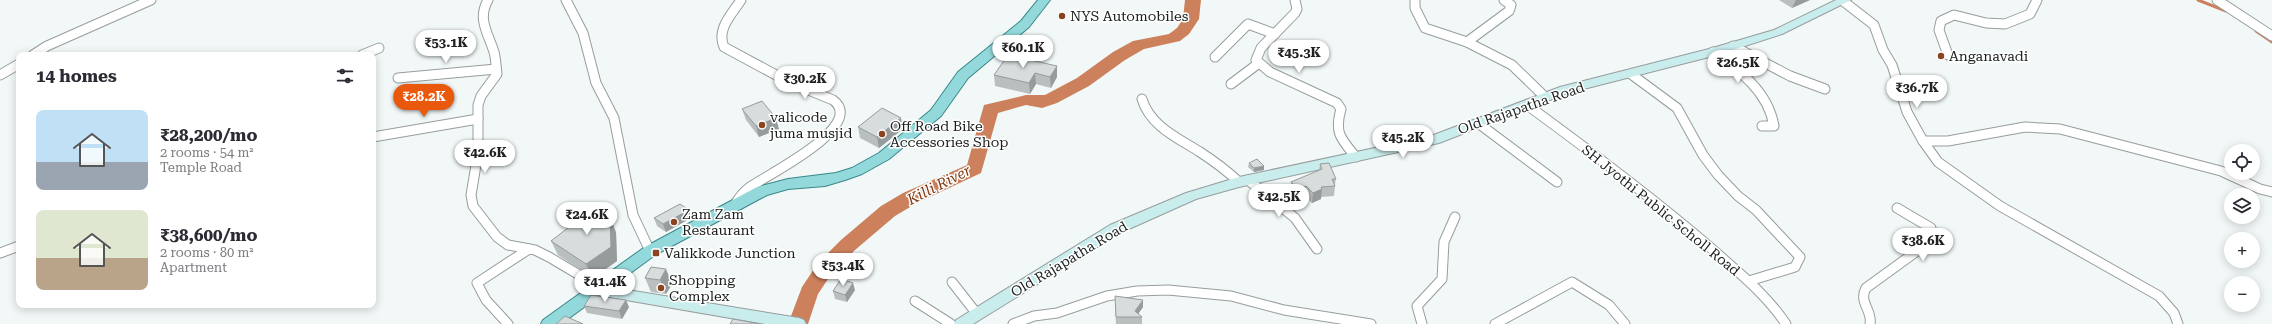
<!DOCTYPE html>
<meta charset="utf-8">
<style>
body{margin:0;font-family:"Roboto Serif",serif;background:#f7f7f7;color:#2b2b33;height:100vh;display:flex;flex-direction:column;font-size:15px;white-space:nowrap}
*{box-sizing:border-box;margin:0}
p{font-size:13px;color:#7c7c81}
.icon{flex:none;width:22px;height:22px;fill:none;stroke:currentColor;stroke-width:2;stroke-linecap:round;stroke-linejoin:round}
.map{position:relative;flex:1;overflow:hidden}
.side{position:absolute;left:16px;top:52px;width:360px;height:256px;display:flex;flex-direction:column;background:#fff;border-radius:8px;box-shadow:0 2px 10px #0003}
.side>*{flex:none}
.tools{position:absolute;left:2224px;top:144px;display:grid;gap:8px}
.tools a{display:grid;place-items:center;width:36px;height:36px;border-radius:50%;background:#fff;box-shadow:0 2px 10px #0003;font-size:20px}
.price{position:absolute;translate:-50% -34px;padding:0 9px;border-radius:14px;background:#fff;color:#222;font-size:13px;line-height:26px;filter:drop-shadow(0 1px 2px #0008)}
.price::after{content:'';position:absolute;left:50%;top:24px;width:12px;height:9px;margin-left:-6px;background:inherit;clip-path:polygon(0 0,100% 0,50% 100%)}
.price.selected{background:#ea580c;color:#fff}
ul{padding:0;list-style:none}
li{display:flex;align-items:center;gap:12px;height:100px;padding:0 20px}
li span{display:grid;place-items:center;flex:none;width:112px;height:80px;border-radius:8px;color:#555}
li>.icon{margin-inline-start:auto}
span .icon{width:48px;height:48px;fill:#fffc;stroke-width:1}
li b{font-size:17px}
h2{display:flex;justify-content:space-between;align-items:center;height:48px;padding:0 20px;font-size:17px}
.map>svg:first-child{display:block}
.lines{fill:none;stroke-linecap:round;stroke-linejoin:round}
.stream{stroke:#cd805c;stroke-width:3}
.river{fill:#cd805c;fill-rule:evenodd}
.street-casing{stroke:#979d9d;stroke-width:11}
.secondary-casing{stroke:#979d9d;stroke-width:2}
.primary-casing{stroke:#3b8789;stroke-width:2}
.street{stroke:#fff;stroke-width:9}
.secondary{fill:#c9eced;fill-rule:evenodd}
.primary{fill:#93d9db;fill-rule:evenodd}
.wall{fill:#b9bebe}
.shaded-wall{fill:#969b9b}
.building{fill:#d7dddd;stroke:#969b9b}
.poi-dot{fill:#8a441f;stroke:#fff;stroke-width:1.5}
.labels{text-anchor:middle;stroke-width:3;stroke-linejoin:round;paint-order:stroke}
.poi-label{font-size:14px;fill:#1c1e1e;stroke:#fff;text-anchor:start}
.street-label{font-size:14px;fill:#1c1e1e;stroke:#fff}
.water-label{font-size:15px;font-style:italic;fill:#7f380f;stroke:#fff}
</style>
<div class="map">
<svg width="2272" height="324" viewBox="0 0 2272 324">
<rect width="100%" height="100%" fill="#f2f8f8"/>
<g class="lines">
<g class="stream">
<path d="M2198,0L2226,11"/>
<path d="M2256,31L2272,42"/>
</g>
<path class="river" d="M1185,0H1201L1199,19L1189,34L1180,41L1144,49L1125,60L1089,86L1057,103L1042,108L1026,105L998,113L981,173L917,203L895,216L855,250L832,273L818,294L808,324H788L802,287L818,263L841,240L881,206L903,193L967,165L984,105L1026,95H1045L1077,78L1113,52L1133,41L1169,34L1177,28L1183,19Z"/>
<defs>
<g id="street">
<path d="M488,0C477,19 488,33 494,52C496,59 496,67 497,74L481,96L478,105V153L471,195L473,206L497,237L508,245L535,250L549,257L581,276L597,290"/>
<path d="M566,0L583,33L596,83L614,118L633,215L650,251"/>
<path d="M1295,0L1297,9L1295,13L1261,48L1256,60L1270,72L1337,103L1341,109C1334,133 1341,139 1356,157"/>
<path d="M1415,0V8L1425,28L1467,42L1512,65L1545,97"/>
<path d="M2217,0L2272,36"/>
<path d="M1843,1L1874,25L1883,50L1892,65L1907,112L1923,141H1948L2025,127L2060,129L2221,171L2260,189L2272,192"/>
<path d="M1467,42L1509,11L1511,5L1504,0"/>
<path d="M1733,46L1790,76L1825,89"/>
<path d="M1713,52C1740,71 1768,91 1774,126H1762"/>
<path d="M33,55L47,46L151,0"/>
<path d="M362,55L379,48"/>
<path d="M1948,55L1939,30L1941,21L1954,15L1986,23L2005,24L2030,14L2037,0"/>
<path d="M1215,57L1248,24L1275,34"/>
<path d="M1631,74L1677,108L1703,155L1718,175L1738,196L1756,210L1800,257L1795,267L1749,281"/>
<path d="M0,75L19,64"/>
<path d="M398,78L496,69"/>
<path d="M1231,84L1259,63"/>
<path d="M1142,99C1150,126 1178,138 1200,152C1214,161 1227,171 1239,182"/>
<path d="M1527,105C1590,151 1653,198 1712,249C1738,272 1766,294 1786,324"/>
<path d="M1478,123L1557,182"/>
<path d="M373,137L478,119"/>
<path d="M1923,141L1938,162L2000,206L2159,296L2174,313L2178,324"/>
<path d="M1248,180L1295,218L1317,249"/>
<path d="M734,206C738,199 743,192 750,187C765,176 868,126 833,100L789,82L724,47C716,29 732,14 741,0"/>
<path d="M0,253L19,246"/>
<path d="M952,282L977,314"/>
<path d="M915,301L951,324"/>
<path d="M508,324L486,300L477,283L529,249"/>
<path d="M1013,324L1034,316L1057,313L1107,296L1137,291L1168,290L1231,296L1284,310L1371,324"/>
<path d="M1422,324L1417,306L1442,279L1444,242L1455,217"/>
<path d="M1495,324L1572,282L1609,305L1625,324"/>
<path d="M1870,324C1873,311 1858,302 1866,288L1917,251L1932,233L1931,228L1897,208"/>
</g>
<g id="secondary">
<path d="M1836,0H1851L1782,34L1717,55L1568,93L1439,143L1239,187L1196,199L1120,233L973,324H954L956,320L1110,225L1186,193L1239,177L1431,136L1560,87L1709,49L1774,30Z"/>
<path d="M597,285L799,318L804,320L806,324H765L597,295L592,294L590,290L592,286Z"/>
</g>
<path id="primary" d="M1038,0H1050L1029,27L968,78L941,116L889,159L862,174L845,180L825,186L788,189L767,195L655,255L561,324H541L543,320L645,247L757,187L788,179L836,173L852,168L879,153L931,110L958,72L1021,21Z"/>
</defs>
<use href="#street" class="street-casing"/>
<use href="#secondary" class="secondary-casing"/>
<use href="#primary" class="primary-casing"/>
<use href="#street" class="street"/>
<use href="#secondary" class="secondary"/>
<use href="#primary" class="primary"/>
</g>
<g class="wall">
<path d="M1779,0H1810L1792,8Z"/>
<path d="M1057,66V77L1051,88L1036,84L1030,94L995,86L994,75Z"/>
<path d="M742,109L779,129L759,137L746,120Z"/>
<path d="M858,127L903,129L879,148L860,138Z"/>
<path d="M1249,163L1264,166V170L1254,172L1248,167Z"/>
<path d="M1320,164L1336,179L1335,184V186L1334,196L1321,197V199L1312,203L1304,196L1297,199L1290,192L1291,182L1319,171Z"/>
<path d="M689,210L691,218L666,232L657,226L654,218Z"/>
<path d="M616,232L617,261L593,278L558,255L551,241Z"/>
<path d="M651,267L672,284L666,294L651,292L645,278Z"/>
<path d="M855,290L847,302L835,299L833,291Z"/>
<path d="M1143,300V307L1138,314L1142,317V324H1116L1115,304Z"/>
<path d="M584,306L629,307L622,319L587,313Z"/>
</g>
<g class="shaded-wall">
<path d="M1796,0H1810L1792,8Z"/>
<path d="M1057,66V77L1051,88L1050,77Z"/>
<path d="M1035,73L1036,84L1030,94L1029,83Z"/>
<path d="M776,118L779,129L759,137L756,126Z"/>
<path d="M901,118L903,129L879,148L877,137Z"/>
<path d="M1264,166V170L1254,172V168Z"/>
<path d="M1306,186L1304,196L1297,199L1298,189Z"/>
<path d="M1322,189L1321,199L1312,203L1313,193Z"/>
<path d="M689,210L691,218L666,232L663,224Z"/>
<path d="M610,217L616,232L617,261L593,278L586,264Z"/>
<path d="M666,269L672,284L666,294L660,280Z"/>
<path d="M853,283L855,290L847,302L845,295Z"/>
<path d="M626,300L629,307L622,319L619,311Z"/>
<path d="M1143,300V307L1136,317L1135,311Z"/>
</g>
<g class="building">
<path d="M1008,55L1057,66L1050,77L1035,73L1029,83L994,75Z"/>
<path d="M762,101L776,118L756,126L742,109Z"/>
<path d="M882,108L901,118L877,137L858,127Z"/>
<path d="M1257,159L1264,166L1254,168L1249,163Z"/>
<path d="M1329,163L1336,179H1332L1335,186L1321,187L1322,189L1313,193L1306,186L1298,189L1291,182L1322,169L1320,164Z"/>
<path d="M680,204L689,210L663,224L654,218Z"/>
<path d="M595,207L610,217L611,247L586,264L551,241Z"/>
<path d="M651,267L666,269L660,280L645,278Z"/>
<path d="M841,279L853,283L845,295L833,291Z"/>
<path d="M591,295L626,300L619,311L584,306Z"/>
<path d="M1115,296L1143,300L1135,311L1142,317H1116Z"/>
<path d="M565,316L583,324H556Z"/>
<path d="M733,319L760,324H730Z"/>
</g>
<g class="poi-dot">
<circle cx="1062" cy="16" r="4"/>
<circle cx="1941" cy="56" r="4"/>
<circle cx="762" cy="125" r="4"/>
<circle cx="882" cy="134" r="4"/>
<circle cx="674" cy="222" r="4"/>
<rect x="652" y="249" width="8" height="8" rx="2"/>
<circle cx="661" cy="288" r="4"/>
</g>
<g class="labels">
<g class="poi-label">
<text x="1070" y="21">NYS Automobiles</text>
<text x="1949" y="61">Anganavadi</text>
<text x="770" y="122">valicode<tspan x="770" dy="16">juma musjid</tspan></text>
<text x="890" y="131">Off Road Bike<tspan x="890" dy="16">Accessories Shop</tspan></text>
<text x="682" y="219">Zam Zam<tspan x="682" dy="16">Restaurant</tspan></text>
<text x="664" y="258">Valikkode Junction</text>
<text x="669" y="285">Shopping<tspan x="669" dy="16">Complex</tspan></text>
</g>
<g class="street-label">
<text transform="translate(1521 108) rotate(-19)" y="5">Old Rajapatha Road</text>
<text transform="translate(1661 210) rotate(39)" y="5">SH Jyothi Public Scholl Road</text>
<text transform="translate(1069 259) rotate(-31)" y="5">Old Rajapatha Road</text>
</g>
<g class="water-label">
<text transform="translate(939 185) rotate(-27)" y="5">Killi River</text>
</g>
</g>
</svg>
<div class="tools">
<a><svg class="icon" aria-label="locate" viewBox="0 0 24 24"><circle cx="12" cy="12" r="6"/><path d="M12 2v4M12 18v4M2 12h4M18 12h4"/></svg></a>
<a><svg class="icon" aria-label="layers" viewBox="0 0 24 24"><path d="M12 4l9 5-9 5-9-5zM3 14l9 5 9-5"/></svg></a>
<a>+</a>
<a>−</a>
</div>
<b class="price" style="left:446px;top:64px">₹53.1K</b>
<b class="price" style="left:1023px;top:69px">₹60.1K</b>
<b class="price" style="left:1299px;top:74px">₹45.3K</b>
<b class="price" style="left:1738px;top:84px">₹26.5K</b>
<b class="price" style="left:805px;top:100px">₹30.2K</b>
<b class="price" style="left:1917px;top:109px">₹36.7K</b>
<b class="price selected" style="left:424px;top:118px">₹28.2K</b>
<b class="price" style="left:1403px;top:159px">₹45.2K</b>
<b class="price" style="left:485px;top:174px">₹42.6K</b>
<b class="price" style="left:1279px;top:218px">₹42.5K</b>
<b class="price" style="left:587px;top:236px">₹24.6K</b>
<b class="price" style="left:1923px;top:262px">₹38.6K</b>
<b class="price" style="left:843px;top:287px">₹53.4K</b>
<b class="price" style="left:605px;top:303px">₹41.4K</b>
<section class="side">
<h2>14 homes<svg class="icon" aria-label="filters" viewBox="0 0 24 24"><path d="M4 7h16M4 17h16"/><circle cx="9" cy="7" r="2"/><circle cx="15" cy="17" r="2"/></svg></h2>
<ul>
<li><span style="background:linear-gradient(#bfe0f5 65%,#9aa5b1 0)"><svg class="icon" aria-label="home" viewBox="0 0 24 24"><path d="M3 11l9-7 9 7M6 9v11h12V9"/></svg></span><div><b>₹28,200/mo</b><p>2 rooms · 54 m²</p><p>Temple Road</p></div></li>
<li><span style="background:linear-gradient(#dfe7d0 60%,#b9a48a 0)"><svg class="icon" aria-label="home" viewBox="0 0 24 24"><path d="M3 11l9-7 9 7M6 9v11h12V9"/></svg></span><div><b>₹38,600/mo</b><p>2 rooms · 80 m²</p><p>Apartment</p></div></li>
</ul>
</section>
</div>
